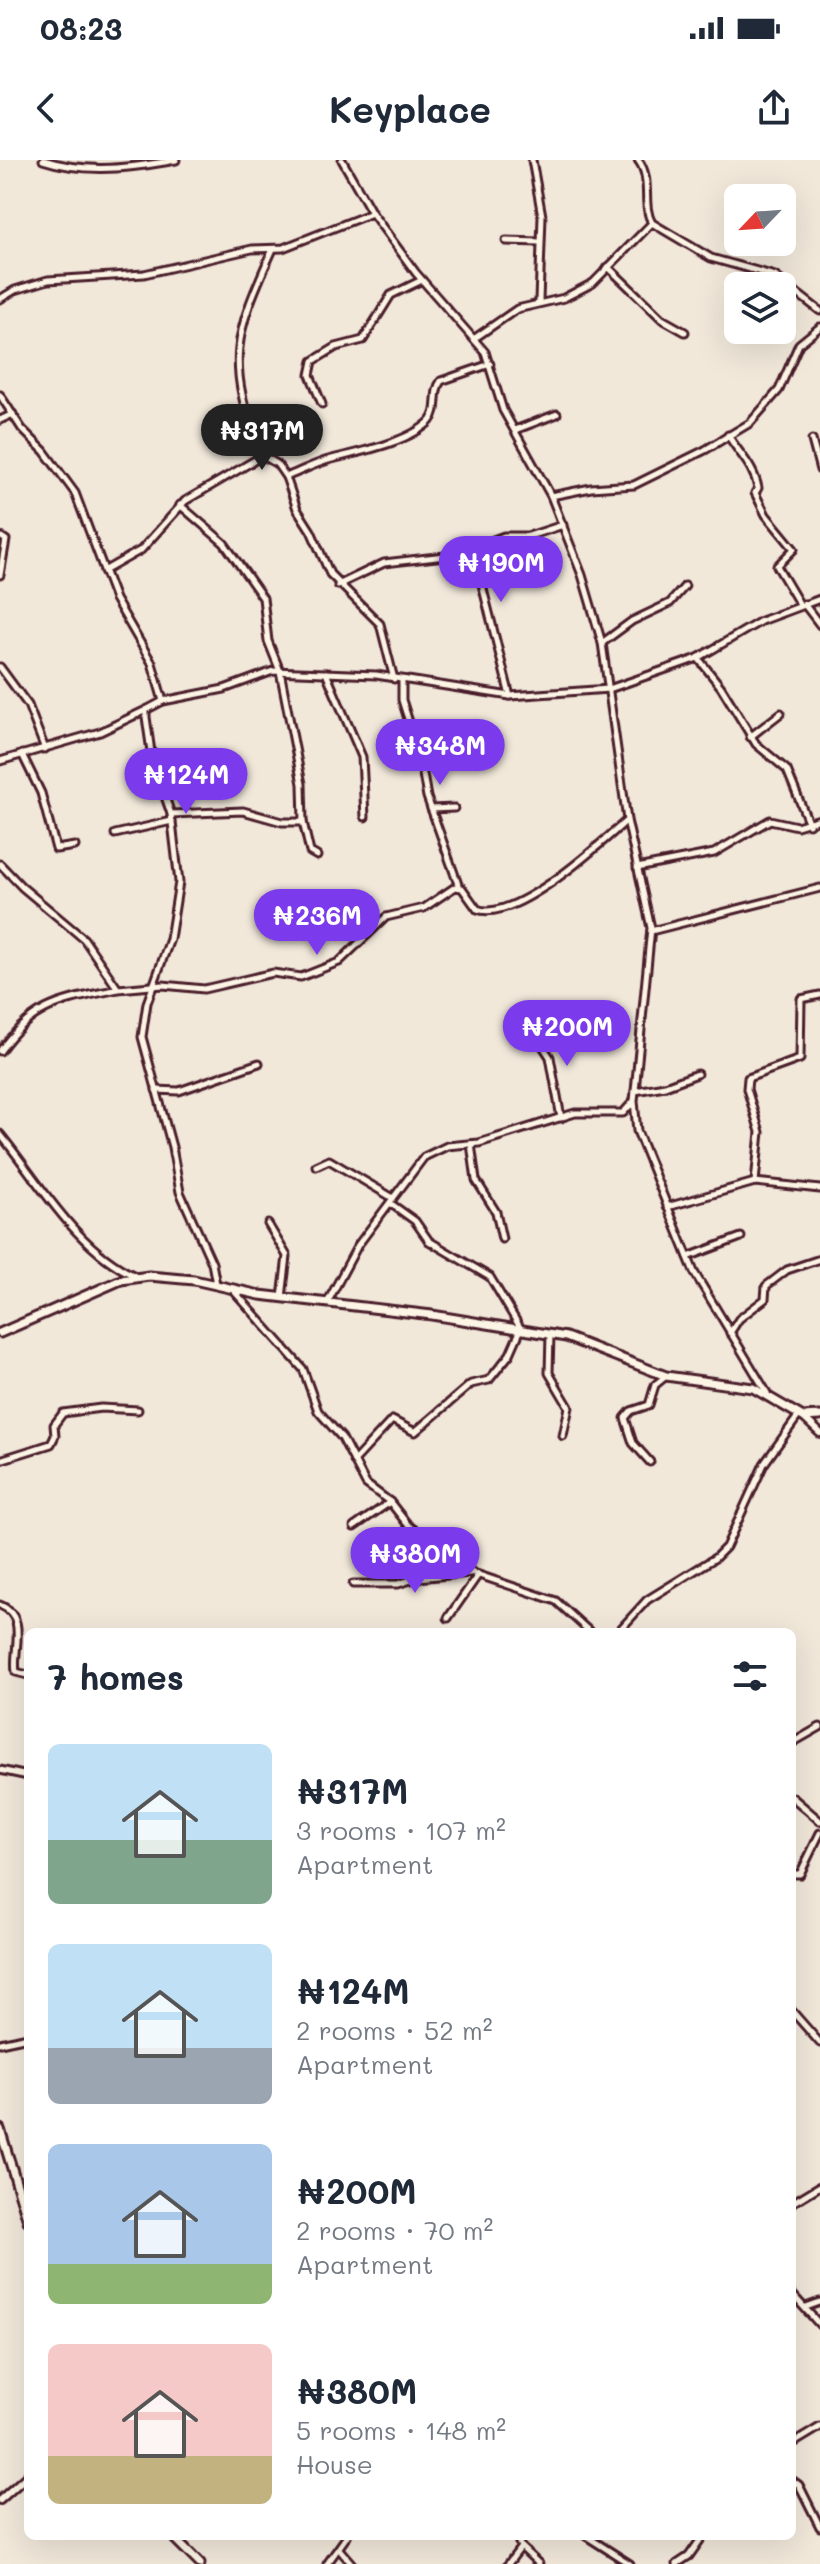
<!DOCTYPE html>
<meta charset="utf-8">
<style>
body{margin:0;font-family:Mali,sans-serif;background:#f2f2f3;color:#1f2937;height:100vh;display:flex;flex-direction:column;font-size:30px;white-space:nowrap}
*{box-sizing:border-box;margin:0}
p{font-size:26px;color:#747a83}
.icon{flex:none;width:44px;height:44px;fill:none;stroke:currentColor;stroke-width:2;stroke-linecap:round;stroke-linejoin:round}
.map{position:relative;flex:1;overflow:hidden}
.sheet{position:absolute;left:24px;top:1468px;width:772px;height:912px;display:flex;flex-direction:column;background:#fff;border-radius:12px;box-shadow:0 8px 32px #0002}
.sheet>*{flex:none}
.needle{width:52px;rotate:245deg}
.buttons{position:absolute;left:724px;top:24px;display:grid;gap:16px}
.buttons a{display:grid;place-items:center;width:72px;height:72px;border-radius:12px;background:#fff;box-shadow:0 8px 32px #0002;font-size:40px}
.price{position:absolute;translate:-50% -68px;padding:0 18px;border-radius:28px;background:#7c3aed;color:#fff;font-size:26px;line-height:52px;filter:drop-shadow(0 2px 4px #0008)}
.price::after{content:'';position:absolute;left:50%;top:48px;width:24px;height:18px;margin-left:-12px;background:inherit;clip-path:polygon(0 0,100% 0,50% 100%)}
.price.active{background:#222;color:#fff}
ul{padding:0;list-style:none}
li{display:flex;align-items:center;gap:24px;height:200px;padding:0 24px}
li span{display:grid;place-items:center;flex:none;width:224px;height:160px;border-radius:12px;color:#555}
li>.icon{margin-inline-start:auto}
span .icon{width:96px;height:96px;fill:#fffc;stroke-width:1}
li b{font-size:34px}
h2{display:flex;justify-content:space-between;align-items:center;height:96px;padding:0 24px;font-size:34px}
.status{display:flex;justify-content:space-between;align-items:center;height:56px;padding:0 40px;background:#fff;direction:ltr}
.status svg{height:22px;fill:currentColor}
header{display:flex;justify-content:space-between;align-items:center;height:104px;padding:0 24px;background:#fff;font-size:36px;font-weight:800}
.map>svg:first-child{display:block}
.lines{fill:none;stroke-linecap:round;stroke-linejoin:round}
.minor-casing{stroke:#4a1f2b;stroke-width:11}
.tertiary-casing{stroke:#4a1f2b;stroke-width:12}
.secondary-casing{stroke:#4a1f2b;stroke-width:13}
.minor{stroke:#fcf5e5;stroke-width:5}
.tertiary{stroke:#fcf5e5;stroke-width:6}
.secondary{stroke:#fcf5e5;stroke-width:7}
</style>
<div class="status"><b>08:23</b><svg viewBox="0 0 49 12"><path d="M0 12V9h3v3zM5 12V6h3v6zM10 12V3h3v9zM15 12V0h3v12zM26 1h20v11H26zM47 4h2v5h-2z"/></svg></div>
<header><svg class="icon" aria-label="back" viewBox="0 0 24 24"><path d="M15 5l-7 7 7 7"/></svg>Keyplace<svg class="icon" aria-label="share" viewBox="0 0 24 24"><path d="M12 15V3M7 8l5-5 5 5M5 13v7h14v-7"/></svg></header>
<div class="map">
<svg width="820" height="2404" viewBox="0 0 820 2404">
<rect width="100%" height="100%" fill="#f1e8da"/>
<filter id="ink" filterUnits="userSpaceOnUse"><feTurbulence type="fractalNoise" baseFrequency=".0125" numOctaves="2"/><feDisplacementMap in="SourceGraphic" scale="16" xChannelSelector="R" yChannelSelector="G"/><feConvolveMatrix kernelMatrix="1 2 1 2 8 2 1 2 1" color-interpolation-filters="sRGB"/></filter>
<g filter="url(#ink)">
<g class="lines">
<defs>
<g id="minor">
<path d="M43,0C86,14 132,8 176,0"/>
<path d="M342,0L372,53L416,113L485,192L503,250L551,336L582,415L602,483L627,660L651,768L634,941L637,971L694,1112L767,1233"/>
<path d="M532,0L542,56L539,141"/>
<path d="M638,0C653,19 641,44 652,63L711,98L775,116L820,151"/>
<path d="M506,81L540,82"/>
<path d="M273,89C233,178 226,200 260,294L277,304L286,317L297,349L311,371L330,414L380,464L394,519"/>
<path d="M608,107L662,159L685,172"/>
<path d="M0,139L15,130L48,120L144,114L252,89L283,88L372,53"/>
<path d="M475,178L517,149L564,138L593,123L652,63"/>
<path d="M0,235L22,269L44,291L75,333L115,439L152,503L163,541L146,550V557L152,599L171,654L179,722L170,779L147,843L142,877L172,987L180,1032L212,1103L216,1124"/>
<path d="M322,244L310,215L313,201L336,187L363,180L391,135L422,120"/>
<path d="M0,260L13,254"/>
<path d="M515,270L557,254"/>
<path d="M728,275C739,294 754,306 758,328L755,333L766,355L794,389L777,406L800,445"/>
<path d="M812,280L820,310"/>
<path d="M286,317C301,311 316,303 332,299C359,292 410,282 430,261C440,249 432,233 441,221L490,204"/>
<path d="M551,336L591,328L634,325L705,290L750,263L779,230L799,184L820,167"/>
<path d="M180,345L224,383L263,438L268,481L280,511L302,624L303,662"/>
<path d="M0,376L6,380L0,415"/>
<path d="M473,389L510,536"/>
<path d="M104,411L141,390L185,341L262,296"/>
<path d="M338,425L384,403L454,395L504,376H529L563,365"/>
<path d="M804,444L820,465"/>
<path d="M602,483L632,461L670,443L685,426"/>
<path d="M698,498L721,527L756,584L787,610L809,664"/>
<path d="M0,507L28,545L45,589"/>
<path d="M326,513L362,597L365,657"/>
<path d="M402,520V540L420,597L427,637L459,727"/>
<path d="M163,541L224,529L273,511L376,515L510,536L609,529L698,498L761,461L820,439"/>
<path d="M750,577L781,553"/>
<path d="M22,594L41,633L56,689L75,686"/>
<path d="M0,601L100,572L146,550"/>
<path d="M431,649L454,648"/>
<path d="M171,654L243,651L282,662H303L310,692L317,696"/>
<path d="M115,674L172,661"/>
<path d="M0,704L22,727L84,779L118,829L163,825L204,829L273,813L301,817L339,802L386,757L424,748L455,727L462,728L477,749C514,764 599,685 626,661"/>
<path d="M637,708L714,693L770,660L797,666L820,659"/>
<path d="M651,771L820,728"/>
<path d="M535,874L550,897L561,958"/>
<path d="M0,891C35,842 63,841 118,829"/>
<path d="M156,930L179,931L259,903"/>
<path d="M635,931L665,926L697,914"/>
<path d="M0,974C41,1024 75,1088 135,1116"/>
<path d="M471,984L476,1020L496,1052L502,1079"/>
<path d="M316,1006L329,1000L393,1038"/>
<path d="M755,1022L760,972L747,929L748,918L800,899L801,839L820,835"/>
<path d="M667,1047L755,1022L820,1029"/>
<path d="M268,1064L287,1096L282,1138"/>
<path d="M688,1097L741,1077"/>
<path d="M234,1131L303,1209L318,1251L342,1278L366,1324L390,1342L408,1365L473,1413L556,1441L590,1472"/>
<path d="M327,1143L358,1085L424,997L447,986L479,983L575,953H623L633,942"/>
<path d="M730,1173L739,1159L765,1139L766,1126L787,1110L820,1099"/>
<path d="M550,1174L549,1213L569,1247L563,1276"/>
<path d="M0,1300L51,1284L55,1276L54,1265L63,1253L101,1248L138,1250"/>
<path d="M354,1301L392,1260L415,1272L471,1224L489,1220L510,1194L521,1169L490,1117L429,1081L415,1061L390,1043"/>
<path d="M650,1302L633,1283L625,1258L631,1251L649,1245L655,1225L666,1216"/>
<path d="M354,1367L390,1342"/>
<path d="M353,1424H398L417,1418L470,1413"/>
<path d="M0,1445C29,1457 12,1490 16,1512L28,1515"/>
<path d="M448,1458L478,1415"/>
<path d="M618,1472L647,1440L715,1398L726,1387L764,1304L799,1255"/>
<path d="M792,1583L820,1567"/>
<path d="M0,1610L28,1616"/>
<path d="M792,1637L820,1661"/>
<path d="M792,1714H800L820,1673"/>
<path d="M792,1851L820,1883"/>
<path d="M0,1883L28,1877"/>
<path d="M792,2043L820,2026"/>
<path d="M792,2134L820,2165"/>
<path d="M806,2147L820,2142"/>
<path d="M792,2284L820,2267"/>
<path d="M792,2320L799,2325L820,2367"/>
<path d="M516,2376L521,2387L539,2404"/>
<path d="M586,2376L630,2404"/>
<path d="M339,2389L352,2404"/>
<path d="M327,2404L347,2376"/>
<path d="M508,2404L521,2387"/>
<path d="M677,2404L689,2396L703,2376"/>
</g>
<g id="tertiary">
<path d="M803,1257L820,1273"/>
<path d="M0,2340L28,2315"/>
</g>
<g id="secondary">
<path d="M0,1173L121,1120L149,1116L194,1120L260,1135L432,1155L566,1177L666,1216L753,1228L803,1257L820,1256"/>
<path d="M0,1969L28,2061"/>
<path d="M172,2376L200,2404"/>
</g>
</defs>
<use href="#minor" class="minor-casing"/>
<use href="#tertiary" class="tertiary-casing"/>
<use href="#secondary" class="secondary-casing"/>
<use href="#minor" class="minor"/>
<use href="#tertiary" class="tertiary"/>
<use href="#secondary" class="secondary"/>
</g>
</g>
</svg>
<div class="buttons">
<a><svg class="needle" viewBox="-14 -14 28 28"><path d="M0-13l5 13h-10z" fill="#e53935"/><path d="M0 13l5-13h-10z" fill="#747a83"/></svg></a>
<a><svg class="icon" aria-label="layers" viewBox="0 0 24 24"><path d="M12 4l9 5-9 5-9-5zM3 14l9 5 9-5"/></svg></a>
</div>
<b class="price active" style="left:262px;top:312px">₦317M</b>
<b class="price" style="left:501px;top:444px">₦190M</b>
<b class="price" style="left:440px;top:627px">₦348M</b>
<b class="price" style="left:186px;top:656px">₦124M</b>
<b class="price" style="left:317px;top:797px">₦236M</b>
<b class="price" style="left:567px;top:908px">₦200M</b>
<b class="price" style="left:415px;top:1435px">₦380M</b>
<section class="sheet">
<h2>7 homes<svg class="icon" aria-label="filters" viewBox="0 0 24 24"><path d="M4 7h16M4 17h16"/><circle cx="9" cy="7" r="2"/><circle cx="15" cy="17" r="2"/></svg></h2>
<ul>
<li><span style="background:linear-gradient(#bfe0f5 60%,#7fa58c 0)"><svg class="icon" aria-label="home" viewBox="0 0 24 24"><path d="M3 11l9-7 9 7M6 9v11h12V9"/></svg></span><div><b>₦317M</b><p>3 rooms · 107 m²</p><p>Apartment</p></div></li>
<li><span style="background:linear-gradient(#bfe0f5 65%,#9aa5b1 0)"><svg class="icon" aria-label="home" viewBox="0 0 24 24"><path d="M3 11l9-7 9 7M6 9v11h12V9"/></svg></span><div><b>₦124M</b><p>2 rooms · 52 m²</p><p>Apartment</p></div></li>
<li><span style="background:linear-gradient(#a9c7e8 75%,#8fb573 0)"><svg class="icon" aria-label="home" viewBox="0 0 24 24"><path d="M3 11l9-7 9 7M6 9v11h12V9"/></svg></span><div><b>₦200M</b><p>2 rooms · 70 m²</p><p>Apartment</p></div></li>
<li><span style="background:linear-gradient(#f6c9c9 70%,#c2b280 0)"><svg class="icon" aria-label="home" viewBox="0 0 24 24"><path d="M3 11l9-7 9 7M6 9v11h12V9"/></svg></span><div><b>₦380M</b><p>5 rooms · 148 m²</p><p>House</p></div></li>
</ul>
</section>
</div>
